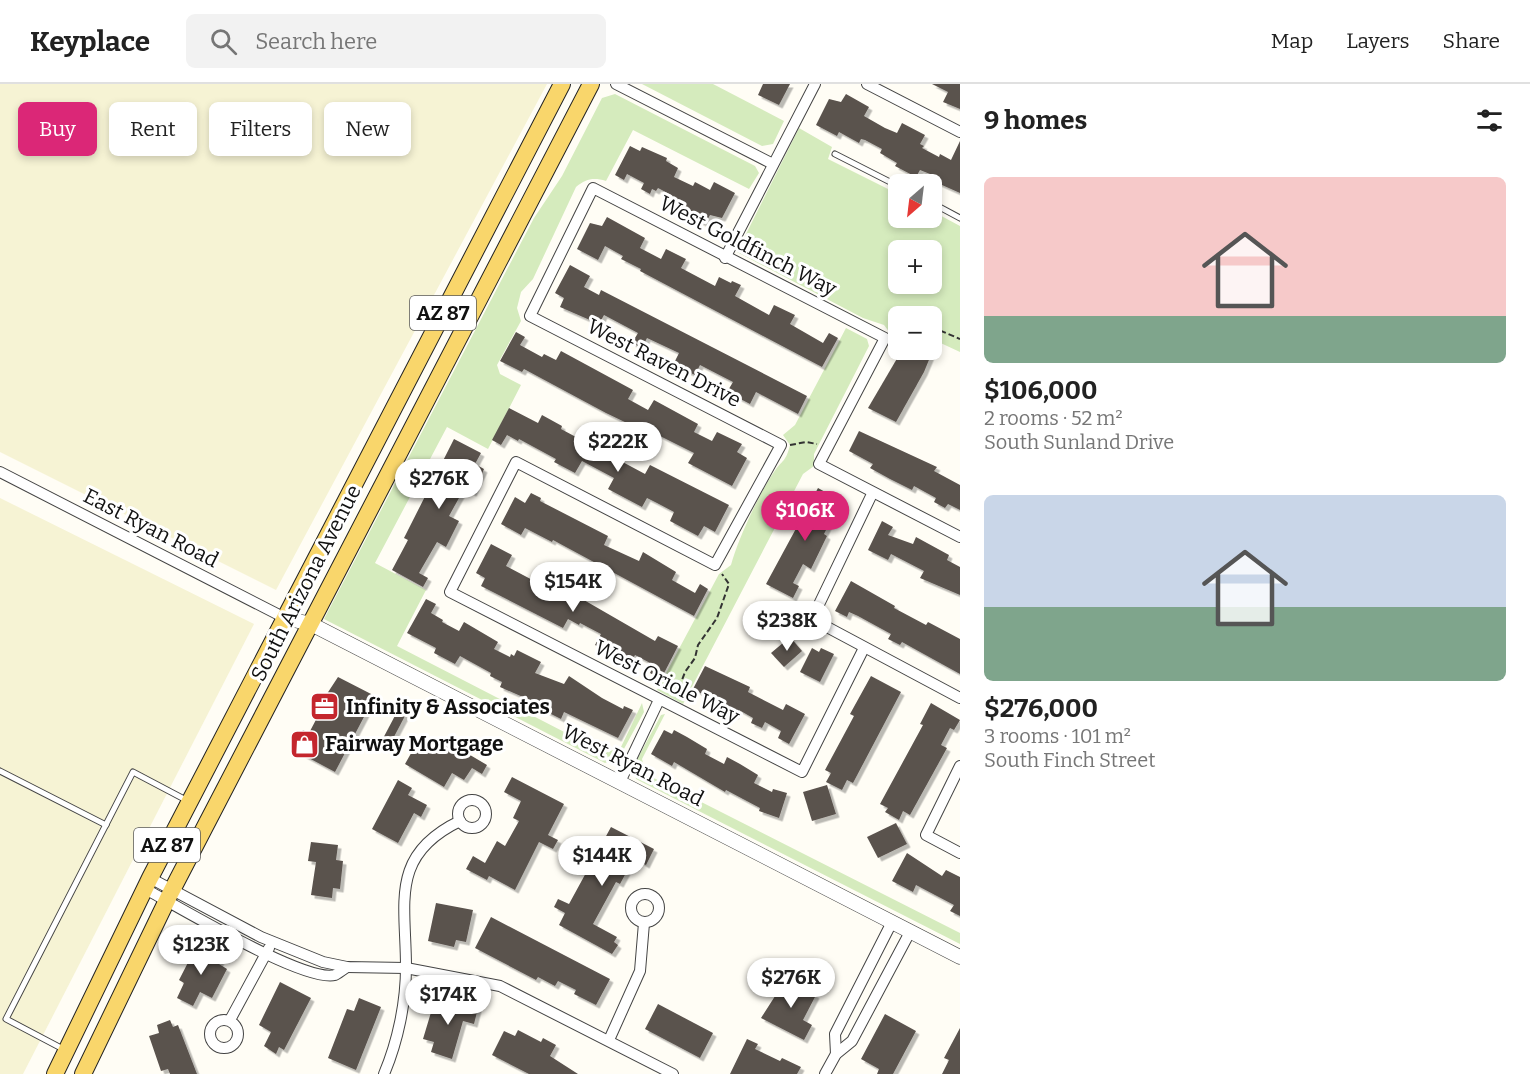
<!DOCTYPE html>
<meta charset="utf-8">
<style>
body{margin:0;font-family:Bitter,serif;background:#f2f2f2;color:#222;height:100vh;display:flex;flex-direction:column;font-size:22px;white-space:nowrap}
*{box-sizing:border-box;margin:0}
p{font-size:20px;color:#767676}
.icon{flex:none;width:33px;height:33px;fill:none;stroke:currentColor;stroke-width:2;stroke-linecap:round;stroke-linejoin:round}
.map{position:relative;flex:1;overflow:hidden}
.sheet{display:flex;flex-direction:column;background:#fff;width:570px}
.sheet>*{flex:none}
.top-card{position:absolute;left:18px;top:18px;width:570px;height:54px;display:flex;gap:12px}
.needle{width:39px;rotate:208deg}
.controls{position:absolute;left:888px;top:90px;display:grid;gap:12px}
.controls a{display:grid;place-items:center;width:54px;height:54px;border-radius:9px;background:#fff;box-shadow:0 3px 9px #0003;font-size:30px}
.price{position:absolute;translate:-50% -51px;padding:0 14px;border-radius:21px;background:#fff;color:#222;font-size:20px;line-height:39px;filter:drop-shadow(0 2px 3px #0008)}
.price::after{content:'';position:absolute;left:50%;top:36px;width:18px;height:14px;margin-left:-9px;background:inherit;clip-path:polygon(0 0,100% 0,50% 100%)}
.price.on{background:#db2777;color:#fff}
ul{padding:0;list-style:none}
li{display:grid;align-content:center;gap:12px;height:318px;padding:0 24px}
li span{display:grid;place-items:center;height:186px;border-radius:9px;color:#555}
li>.icon{margin-inline-start:auto}
span .icon{width:108px;height:108px;fill:#fffc;stroke-width:1}
li b{font-size:26px}
h2{display:flex;justify-content:space-between;align-items:center;height:72px;padding:0 24px;font-size:26px}
.tag{padding:0 21px;border-radius:9px;background:#fff;box-shadow:0 3px 9px #0003;font-size:21px;line-height:54px}
.tag.on{background:#db2777;color:#fff}
header{display:flex;align-items:center;gap:36px;box-sizing:border-box;height:84px;padding:0 30px;background:#fff;border-bottom:2px solid #e0e0e0}
header strong{font-size:28px}
nav{display:flex;gap:33px;margin-inline-start:auto;font-size:21px}
.search{width:420px;height:54px;background:#f2f2f2;display:flex;align-items:center;gap:15px;box-sizing:border-box;padding:0 21px;border-radius:9px;color:#767676;font-size:22px}
main{display:flex;flex:1;min-height:0}
.map>svg:first-child{display:block}
.farmland{fill:#f6f3d4}
.green{fill:#d5ebbd;fill-rule:evenodd}
.building{fill:#5a524d;filter:url(#shadow)}
.lines{fill:none;stroke-linecap:round;stroke-linejoin:round}
.service-casing{stroke:#444;stroke-width:7}
.minor-casing{stroke:#444;stroke-width:12}
.tertiary-casing{stroke:#444;stroke-width:15}
.primary-casing{stroke:#222;stroke-width:18}
.path{stroke:#333;stroke-width:2;stroke-dasharray:6 3;stroke-linecap:butt}
.service{stroke:#fff;stroke-width:5}
.minor{stroke:#fff;stroke-width:10}
.tertiary{stroke:#fff;stroke-width:14}
.primary{stroke:#f9d66b;stroke-width:16}
.labels{text-anchor:middle;stroke-width:6;stroke-linejoin:round;paint-order:stroke}
.shield{fill:#fff;stroke:#585858;stroke-width:1.5}
.shield-label{font-size:20px;font-weight:bold;fill:#111}
.street-label{font-size:21px;fill:#111;stroke:#fff}
.poi-label{font-size:21px;font-weight:bold;fill:#111;stroke:#fff;text-anchor:start}
</style>
<header>
<strong>Keyplace</strong>
<div class="search"><svg class="icon" aria-label="search" viewBox="0 0 24 24"><circle cx="10" cy="10" r="6"/><path d="M15 15l6 6"/></svg>Search here</div>
<nav><a>Map</a><a>Layers</a><a>Share</a></nav>
</header>
<main>
<div class="map">
<svg width="960" height="990" viewBox="0 0 960 990">
<defs>
<filter id="shadow"><feDropShadow dx="3.5" dy="3.5" stdDeviation="0" flood-color="#0004"/></filter>
</defs>
<rect width="100%" height="100%" fill="#fffdf5"/>
<g class="farmland">
<path d="M0,0H547L276,506L0,368Z"/>
<path d="M0,414L254,540L23,990H0Z"/>
</g>
<g class="green">
<path d="M642,0H713L784,37L773,60L762,62Z"/>
<path d="M615,10L755,82L759,89L749,105L633,46L606,97C593,93 586,95 576,103L533,195L521,208L517,224L521,237L497,281L500,290L521,301L488,365L447,343L375,479L426,506L397,562L605,669L621,663L642,619L644,628L619,674L605,679L324,535L534,134L562,92L602,14Z"/>
<path d="M799,44L832,63L828,75L898,110V134H932V127L960,142V268L932,255V232H898V249H890L884,241L863,234L737,168ZM898,166H932V200H898Z"/>
<path d="M846,244L867,255L869,262L814,370V382L803,390L683,620L657,606L719,490L731,481C738,455 759,410 774,388C782,376 786,378 790,361L783,351L795,341Z"/>
<path d="M665,630L642,675L646,690L960,849V860L636,695L633,683L661,631Z"/>
</g>
<g class="building">
<path d="M763,0H790L779,21L758,11Z"/>
<path d="M932,0H960V25L943,18L948,8Z"/>
<path d="M846,10L869,23L864,32L885,44L897,49L902,39L925,51L920,60L924,62L922,64L939,73L940,70L951,76L960,57V109L933,97L935,92L920,86L916,93L895,82L897,79L880,69L882,65L865,56L861,55L859,59L839,48L837,52L816,41L829,15L841,18Z"/>
<path d="M630,62L640,67L642,63L667,74L666,77L678,84L674,93L693,102L695,98L710,106L714,98L735,109L722,134L710,131L705,140L668,122L673,112L658,104L656,107L652,105L650,110L641,105L644,99L627,90L624,96L615,91Z"/>
<path d="M607,133L645,154L640,164L661,175L666,165L686,175L681,184L715,202L719,193L731,199L732,197L741,201L735,212L769,231L774,221L795,231L790,240L823,259L829,249L838,254L822,283L640,187L641,185L621,175L623,172L605,162L598,176L577,165L590,139L602,142Z"/>
<path d="M570,181L590,192L584,203L599,211L601,206L807,312L798,330L756,308L750,320L727,308L733,298L700,281L695,291L682,285L673,281L679,269L647,254L642,264L632,259L638,249L604,231L599,240L560,223L564,214L555,209Z"/>
<path d="M516,248L525,253L520,261L542,273L544,270L556,276L561,267L633,306L628,315L648,326L654,316L698,340L694,348L712,357L717,348L742,360L737,368L747,374L732,402L688,379L694,369L632,338L631,341L606,329L524,285L522,288L500,277Z"/>
<path d="M902,266H933L924,288L896,338L868,324Z"/>
<path d="M509,324L538,339L542,331L562,342L561,345L645,390L650,381L729,421L715,448L704,442L698,452L670,437L674,428L657,419L647,414L642,423L608,405L614,394L582,377L575,389L554,378L556,375L519,355L518,357L507,351L501,361L492,356Z"/>
<path d="M859,347L937,383L934,387L960,401V426L948,420L945,424L934,418L936,414L914,402L912,406L890,395L870,384L873,380L849,367Z"/>
<path d="M454,355L481,369L475,380L484,385L473,409L464,405L449,432L459,437L446,463L437,458L419,489L428,494L423,503L392,486L408,456L404,454Z"/>
<path d="M818,404L845,419L839,430L835,428L824,450L827,452L811,485L803,480L793,499L799,502L793,514L766,500Z"/>
<path d="M531,409L541,414L540,417L608,452L604,461L639,477L643,468L676,488L672,496L695,509L700,500L708,505L694,532L553,456L552,458L525,444L521,451L501,440L515,413L525,419Z"/>
<path d="M882,437L893,443L888,451L913,460L916,453L949,471L947,476L960,483V511L920,494L924,487L891,470L888,476L868,466Z"/>
<path d="M491,460L512,471L506,482L540,500L542,498L552,503L550,507L566,516L570,508L655,557L658,552L678,562L661,595L650,589L654,581L635,571L631,579L595,561L601,550L580,539L579,541L568,535L563,544L481,502L485,494L476,489Z"/>
<path d="M851,497L895,522L894,524L926,541L928,538L960,555V590L902,558L900,561L888,555L891,550L858,532L849,528L847,533L835,527Z"/>
<path d="M426,515L436,520L431,529L443,536L442,538L459,547L464,538L498,558L494,565L510,573L511,570L514,572L517,566L541,578L535,589L564,600L569,592L602,614L623,625L624,622L633,626L618,654L564,628L561,635L539,624L541,621L500,603L502,598L490,592L491,589L460,572L455,580L434,569L436,564L407,549Z"/>
<path d="M785,522L786,535L775,536L780,542L760,544L758,526Z"/>
<path d="M790,553L802,567L784,583L771,569Z"/>
<path d="M812,564L819,568L821,564L834,570L820,598L800,588Z"/>
<path d="M705,582L750,603L748,608L783,626L786,620L805,630L789,660L778,654L781,647L765,638L762,644L751,639L753,634L739,626L735,632L724,626L725,623L717,618L693,605Z"/>
<path d="M871,592L901,608L853,699L847,696L842,706L826,698L831,689L825,686L854,632L850,630Z"/>
<path d="M338,593L375,612L335,688L292,665L303,646L309,649L319,630L315,628Z"/>
<path d="M931,619L960,636L954,646L950,644L941,661L947,664L910,731L903,727L899,736L885,728L888,724L880,720L923,641L920,640Z"/>
<path d="M398,626L406,630L387,666L379,662Z"/>
<path d="M664,646L672,650L674,646L687,653L707,665L705,670L724,680L727,673L740,680L758,691L754,699L772,708L773,705L787,709L779,734L759,727L760,724L726,706L725,708L674,678L672,682L651,670Z"/>
<path d="M430,653L464,672L465,668L487,681L482,690L472,684L464,696L452,689L444,703L405,680L414,664L421,669Z"/>
<path d="M512,693L564,720L548,751L558,756L553,765L539,758L515,806L489,792L487,796L466,785L473,772L485,779L497,757L505,762L519,737L513,734L521,717L504,708Z"/>
<path d="M398,696L412,704L408,711L427,721L421,733L414,729L398,759L372,745Z"/>
<path d="M827,701L836,730L812,737L803,708Z"/>
<path d="M896,739L907,760L878,774L867,753Z"/>
<path d="M611,743L654,765L646,781L634,774L620,800L616,798L593,840L617,853L614,858L618,861L612,870L559,841L565,829L554,823L558,815L569,820Z"/>
<path d="M311,758L338,761L336,776L343,777L340,805L333,804L332,814L311,811L316,778L308,777Z"/>
<path d="M907,769L942,792L946,786L960,793V832L950,827L954,821L916,801L913,808L892,797Z"/>
<path d="M436,819L473,826L466,858L456,856L454,863L428,857Z"/>
<path d="M491,833L610,895L596,921L574,910L576,906L558,897L555,902L538,893L536,896L475,864Z"/>
<path d="M197,861L222,874L219,880L227,885L212,914L200,908L193,922L177,914L184,899L179,896Z"/>
<path d="M786,895L816,911L803,936L812,941L804,956L761,934Z"/>
<path d="M280,898L311,914L284,966L279,963L276,970L264,962L271,948L259,941Z"/>
<path d="M359,914L381,923L356,986L328,974L347,925L354,927Z"/>
<path d="M442,914L478,924L474,940L463,937L452,975L431,968L434,958L423,955L432,925L438,927Z"/>
<path d="M658,920L713,949L700,974L645,945Z"/>
<path d="M885,930L916,947L893,990H877L879,985L861,975Z"/>
<path d="M170,936L173,943L178,941L197,990H170L168,985L161,987L149,952L159,949L157,941Z"/>
<path d="M960,944V990H942L949,976L944,974Z"/>
<path d="M518,946L541,958L543,954L556,961L550,972L578,990H529L492,971L504,947L515,952Z"/>
<path d="M747,955L758,960L755,965L780,977L782,974L801,983L797,990H730Z"/>
</g>
<g class="lines">
<defs>
<g id="service">
<path d="M835,70L898,102"/>
<path d="M932,119L960,134"/>
<path d="M0,687L106,741"/>
<path d="M63,965L6,935L133,688L188,717"/>
</g>
<g id="minor">
<path d="M616,0L773,80"/>
<path d="M867,0L960,48"/>
<path d="M725,174L815,0"/>
<path d="M0,388L285,534"/>
<path d="M872,410L812,535L960,614"/>
<path d="M864,564L802,688L450,508L516,378L715,481L781,361L530,232L593,104L885,254L819,380L960,453"/>
<path d="M960,682L926,751L960,769"/>
<path d="M620,698L659,616"/>
<circle cx="472" cy="730" r="14"/>
<path d="M150,794L261,853L323,878L347,883L406,884L500,902L673,990"/>
<path d="M145,805C178,822 304,899 335,891C339,889 344,885 347,883"/>
<circle cx="645" cy="824" r="14"/>
<circle cx="224" cy="950" r="14"/>
<path d="M230,936L269,864"/>
<path d="M609,956L640,887L644,839"/>
<path d="M836,970L835,950L892,838"/>
<path d="M384,990C398,957 406,918 406,883C406,819 389,771 460,737"/>
<path d="M825,990L836,970L852,957L910,848"/>
</g>
<path id="tertiary" d="M285,534L311,540L960,873"/>
<g id="primary">
<path d="M55,990L150,794L562,0"/>
<path d="M83,990L170,810L591,0"/>
</g>
</defs>
<use href="#service" class="service-casing"/>
<use href="#minor" class="minor-casing"/>
<use href="#tertiary" class="tertiary-casing"/>
<use href="#primary" class="primary-casing"/>
<g class="path">
<path d="M932,243L960,255"/>
<path d="M890,244L898,239"/>
<path d="M790,361L806,358L817,360"/>
<path d="M676,612L685,588L695,574L698,561L717,534L729,500L722,490"/>
</g>
<use href="#service" class="service"/>
<use href="#minor" class="minor"/>
<use href="#tertiary" class="tertiary"/>
<use href="#primary" class="primary"/>
</g>
<defs>
<symbol id="office-square" viewBox="-11 -11 22 22"><rect x="-9" y="-9" width="18" height="18" rx="4" fill="#c4262e" stroke="#fff"/><path d="M-6-3h4V-5.5h4V-3h4V5H-6ZM-1-4.5V-3h2v-1.5ZM-6 0V1H6V0Z" fill="#fff"/></symbol>
<symbol id="shop-square" viewBox="-11 -11 22 22"><rect x="-9" y="-9" width="18" height="18" rx="4" fill="#c4262e" stroke="#fff"/><path d="M-5-2.5h2.3a2.7 3.5 0 0 1 5.4 0H5L5.5 6h-11ZM-1.5-2.5h3a1.5 2.3 0 0 0-3 0Z" fill="#fff"/></symbol>
</defs>
<g fill-rule="evenodd">
<use href="#office-square" x="308" y="606" width="33" height="33"/>
<use href="#shop-square" x="288" y="644" width="33" height="33"/>
</g>
<g class="labels">
<g class="shield">
<rect x="410" y="212" width="66" height="34" rx="4.5"/>
<rect x="134" y="744" width="66" height="34" rx="4.5"/>
</g>
<g class="shield-label">
<text x="443" y="236">AZ 87</text>
<text x="167" y="768">AZ 87</text>
</g>
<g class="street-label">
<text transform="translate(748 162) rotate(27)" y="7">West Goldfinch Way</text>
<text transform="translate(664 279) rotate(27)" y="7">West Raven Drive</text>
<text transform="translate(151 444) rotate(27)" y="7">East Ryan Road</text>
<text transform="translate(306 499) rotate(-63)" y="7">South Arizona Avenue</text>
<text transform="translate(667 598) rotate(27)" y="7">West Oriole Way</text>
<text transform="translate(633 681) rotate(27)" y="7">West Ryan Road</text>
</g>
<g class="poi-label">
<text x="346" y="630">Infinity &amp; Associates</text>
<text x="325" y="667">Fairway Mortgage</text>
</g>
</g>
</svg>
<div class="controls">
<a><svg class="needle" viewBox="-14 -14 28 28"><path d="M0-13l5 13h-10z" fill="#e53935"/><path d="M0 13l5-13h-10z" fill="#767676"/></svg></a>
<a>+</a>
<a>−</a>
</div>
<b class="price" style="left:618px;top:389px">$222K</b>
<b class="price" style="left:439px;top:426px">$276K</b>
<b class="price on" style="left:805px;top:458px">$106K</b>
<b class="price" style="left:573px;top:529px">$154K</b>
<b class="price" style="left:787px;top:568px">$238K</b>
<b class="price" style="left:602px;top:803px">$144K</b>
<b class="price" style="left:201px;top:892px">$123K</b>
<b class="price" style="left:791px;top:925px">$276K</b>
<b class="price" style="left:448px;top:942px">$174K</b>
<div class="top-card">
<a class="tag on">Buy</a>
<a class="tag">Rent</a>
<a class="tag">Filters</a>
<a class="tag">New</a>
</div>
</div>
<section class="sheet">
<h2>9 homes<svg class="icon" aria-label="filters" viewBox="0 0 24 24"><path d="M4 7h16M4 17h16"/><circle cx="9" cy="7" r="2"/><circle cx="15" cy="17" r="2"/></svg></h2>
<ul>
<li><span style="background:linear-gradient(#f6c9c9 75%,#7fa58c 0)"><svg class="icon" aria-label="home" viewBox="0 0 24 24"><path d="M3 11l9-7 9 7M6 9v11h12V9"/></svg></span><div><b>$106,000</b><p>2 rooms · 52 m²</p><p>South Sunland Drive</p></div></li>
<li><span style="background:linear-gradient(#c9d6e8 60%,#7fa58c 0)"><svg class="icon" aria-label="home" viewBox="0 0 24 24"><path d="M3 11l9-7 9 7M6 9v11h12V9"/></svg></span><div><b>$276,000</b><p>3 rooms · 101 m²</p><p>South Finch Street</p></div></li>
</ul>
</section>
</main>
